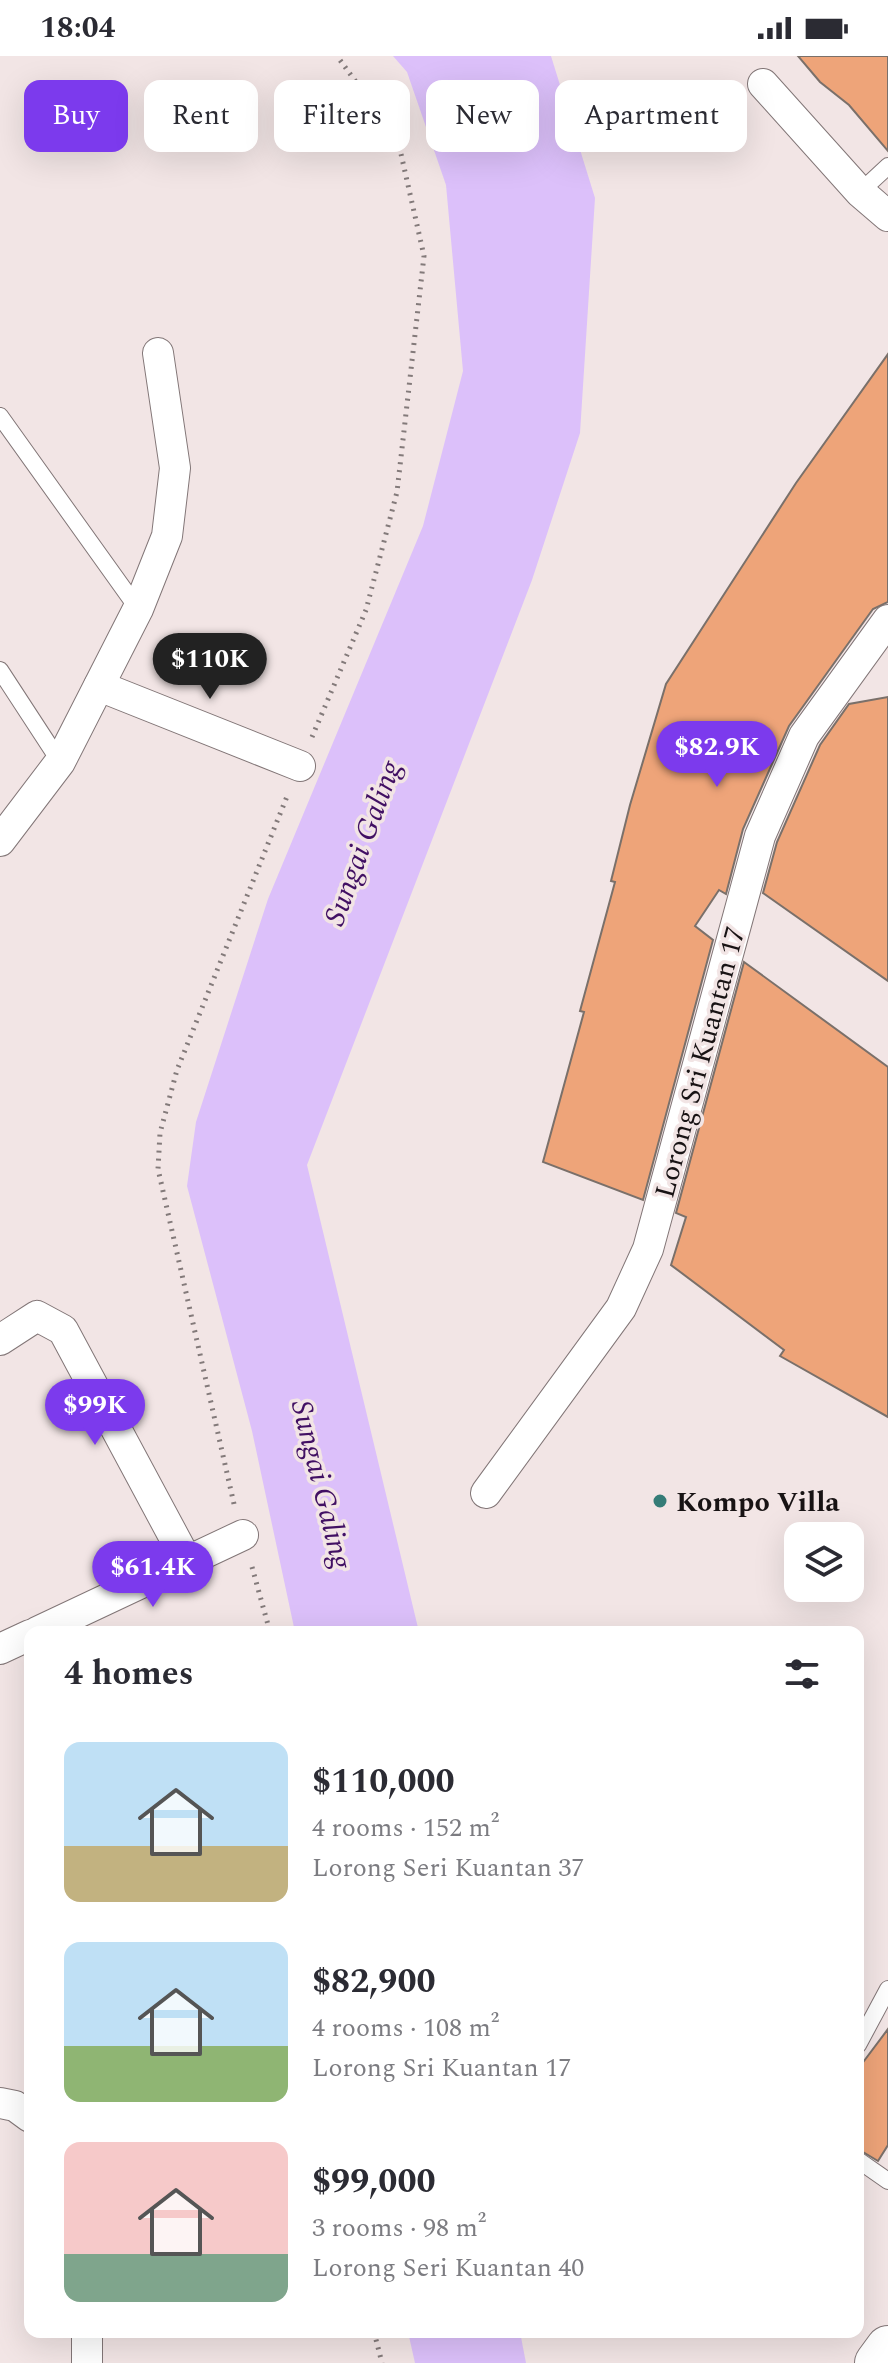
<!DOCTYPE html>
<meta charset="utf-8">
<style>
body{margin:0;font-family:Spectral,serif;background:#f7f7f7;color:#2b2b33;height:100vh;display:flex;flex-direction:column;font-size:30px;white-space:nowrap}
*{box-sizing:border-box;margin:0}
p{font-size:26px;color:#7c7c81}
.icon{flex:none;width:44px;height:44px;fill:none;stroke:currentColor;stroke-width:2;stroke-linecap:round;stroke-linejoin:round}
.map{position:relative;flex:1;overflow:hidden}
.sheet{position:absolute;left:24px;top:1570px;width:840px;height:712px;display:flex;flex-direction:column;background:#fff;border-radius:16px;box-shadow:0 8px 32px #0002}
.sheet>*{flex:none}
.hud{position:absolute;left:24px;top:24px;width:840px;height:72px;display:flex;gap:16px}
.fabs{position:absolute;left:784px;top:1466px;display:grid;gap:16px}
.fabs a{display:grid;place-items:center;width:80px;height:80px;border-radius:16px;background:#fff;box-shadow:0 8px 32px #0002;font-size:40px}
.price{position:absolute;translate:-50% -68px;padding:0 18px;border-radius:28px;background:#7c3aed;color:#fff;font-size:26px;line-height:52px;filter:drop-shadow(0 2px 4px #0008)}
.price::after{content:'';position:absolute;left:50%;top:48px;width:24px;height:18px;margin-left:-12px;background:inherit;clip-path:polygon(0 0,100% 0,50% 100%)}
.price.active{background:#222;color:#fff}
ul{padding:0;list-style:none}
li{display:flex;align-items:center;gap:24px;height:200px;padding:0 40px}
li span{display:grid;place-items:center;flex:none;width:224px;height:160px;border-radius:16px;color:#555}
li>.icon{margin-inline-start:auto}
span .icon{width:96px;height:96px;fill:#fffc;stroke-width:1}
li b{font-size:34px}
h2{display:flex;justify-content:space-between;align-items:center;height:96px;padding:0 40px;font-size:34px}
.tag{padding:0 28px;border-radius:16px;background:#fff;box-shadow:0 8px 32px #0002;font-size:28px;line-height:72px}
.tag.active{background:#7c3aed;color:#fff}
.status{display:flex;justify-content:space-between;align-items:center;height:56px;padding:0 40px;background:#fff;direction:ltr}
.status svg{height:22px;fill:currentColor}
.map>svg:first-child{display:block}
.water{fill:#dcc0fa}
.building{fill:#eea479;stroke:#7a706a;stroke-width:2}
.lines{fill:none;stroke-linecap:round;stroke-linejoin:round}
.lane-casing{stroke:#827677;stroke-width:18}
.street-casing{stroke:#827677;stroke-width:32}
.highway-casing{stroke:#827677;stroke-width:46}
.path{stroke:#837a7a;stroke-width:5;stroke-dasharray:2 6;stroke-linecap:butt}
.lane{stroke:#fff;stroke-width:16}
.street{stroke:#fff;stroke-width:30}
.highway{stroke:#fff;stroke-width:44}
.poi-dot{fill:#357c77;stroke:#f2e5e5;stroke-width:3}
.labels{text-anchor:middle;stroke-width:7;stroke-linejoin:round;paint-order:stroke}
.street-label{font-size:28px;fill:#181314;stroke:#f2e5e5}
.poi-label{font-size:28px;font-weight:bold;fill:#181314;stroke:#f2e5e5;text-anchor:start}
.water-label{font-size:30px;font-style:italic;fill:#411063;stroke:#f2e5e5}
</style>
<div class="status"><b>18:04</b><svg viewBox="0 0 49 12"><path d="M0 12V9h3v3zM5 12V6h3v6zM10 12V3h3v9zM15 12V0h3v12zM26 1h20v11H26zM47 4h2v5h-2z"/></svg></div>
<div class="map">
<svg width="888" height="2307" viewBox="0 0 888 2307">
<rect width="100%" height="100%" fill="#f2e5e5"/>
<g class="water">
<path d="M393,0H551L595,142L580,377L532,524L307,1109L419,1576H295L252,1375L187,1130L196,1066L268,843L423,470L463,315L446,129L407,16Z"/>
<path d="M408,2276H520L526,2307H415Z"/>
</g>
<g class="building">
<path d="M798,0H888V95L849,49L820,26Z"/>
<path d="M888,298V546L873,553L789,670L743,773L726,838L719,834L695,870L713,884L643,1144L543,1106L584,956L580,955L615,826L611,825L630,749L666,628L796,427Z"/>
<path d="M888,641V925L763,837L777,786L820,689L849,648Z"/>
<path d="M744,906L888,1011V1361L780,1300L784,1294L671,1209L686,1161L676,1157Z"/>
<path d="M888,1973V2089L878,2105L858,2093V2013Z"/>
</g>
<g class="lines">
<defs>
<g id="lane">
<path d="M860,136L888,110"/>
<path d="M0,360L138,553"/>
<path d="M0,614L60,706"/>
<path d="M858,1989L888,1933"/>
<path d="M858,2104L888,2125"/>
</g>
<g id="street">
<path d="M763,28L860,136L888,160"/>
<path d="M99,630L300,710"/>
<path d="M0,785L60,706L138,553L167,480L175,412L158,297"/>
<path d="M0,1284L37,1260L63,1274L188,1507"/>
<path d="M486,1437L621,1252L648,1193L760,780L804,680L888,564"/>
<path d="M37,1576L243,1479"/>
<path d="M0,1593L30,1579"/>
<path d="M0,2047L15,2050L30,2061"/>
<path d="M87,2276V2307"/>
</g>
<path id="highway" d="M877,2307L888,2292"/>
</defs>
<use href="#lane" class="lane-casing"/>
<use href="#street" class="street-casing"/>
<use href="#highway" class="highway-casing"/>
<g class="path">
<path d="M312,681L366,554L397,436L424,200L401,98L375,52L337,0"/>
<path d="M234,1448L158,1113L160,1077L177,1014L288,738"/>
<path d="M252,1511L270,1576"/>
<path d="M374,2276L382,2307"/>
</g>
<use href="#lane" class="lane"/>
<use href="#street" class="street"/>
<use href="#highway" class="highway"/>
</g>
<circle class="poi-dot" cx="660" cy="1445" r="8"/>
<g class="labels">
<g class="street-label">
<text transform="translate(699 1006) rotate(-75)" y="10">Lorong Sri Kuantan 17</text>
</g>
<g class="poi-label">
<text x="676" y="1455">Kompo Villa</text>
</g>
<g class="water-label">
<text transform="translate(362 787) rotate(-70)" y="10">Sungai Galing</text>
<text transform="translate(322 1428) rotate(76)" y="10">Sungai Galing</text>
</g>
</g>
</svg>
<div class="fabs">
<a><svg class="icon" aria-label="layers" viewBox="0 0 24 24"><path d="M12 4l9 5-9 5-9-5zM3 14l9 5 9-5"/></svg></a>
</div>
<b class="price active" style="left:210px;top:645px">$110K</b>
<b class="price" style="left:717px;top:733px">$82.9K</b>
<b class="price" style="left:95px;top:1391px">$99K</b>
<b class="price" style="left:153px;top:1553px">$61.4K</b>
<div class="hud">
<a class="tag active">Buy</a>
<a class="tag">Rent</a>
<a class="tag">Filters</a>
<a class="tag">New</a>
<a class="tag">Apartment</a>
</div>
<section class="sheet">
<h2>4 homes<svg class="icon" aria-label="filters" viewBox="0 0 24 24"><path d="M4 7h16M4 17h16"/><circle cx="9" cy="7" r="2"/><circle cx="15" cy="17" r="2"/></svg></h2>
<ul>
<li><span style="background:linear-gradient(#bfe0f5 65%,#c2b280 0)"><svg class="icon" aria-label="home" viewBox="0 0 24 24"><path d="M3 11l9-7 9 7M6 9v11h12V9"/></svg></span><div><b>$110,000</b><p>4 rooms · 152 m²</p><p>Lorong Seri Kuantan 37</p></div></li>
<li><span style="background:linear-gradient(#bfe0f5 65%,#8fb573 0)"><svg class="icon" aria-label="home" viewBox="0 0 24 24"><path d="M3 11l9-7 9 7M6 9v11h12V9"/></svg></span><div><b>$82,900</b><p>4 rooms · 108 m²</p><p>Lorong Sri Kuantan 17</p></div></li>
<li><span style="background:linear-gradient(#f6c9c9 70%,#7fa58c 0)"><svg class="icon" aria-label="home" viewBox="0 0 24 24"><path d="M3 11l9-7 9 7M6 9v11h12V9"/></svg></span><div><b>$99,000</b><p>3 rooms · 98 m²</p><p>Lorong Seri Kuantan 40</p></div></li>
</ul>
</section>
</div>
